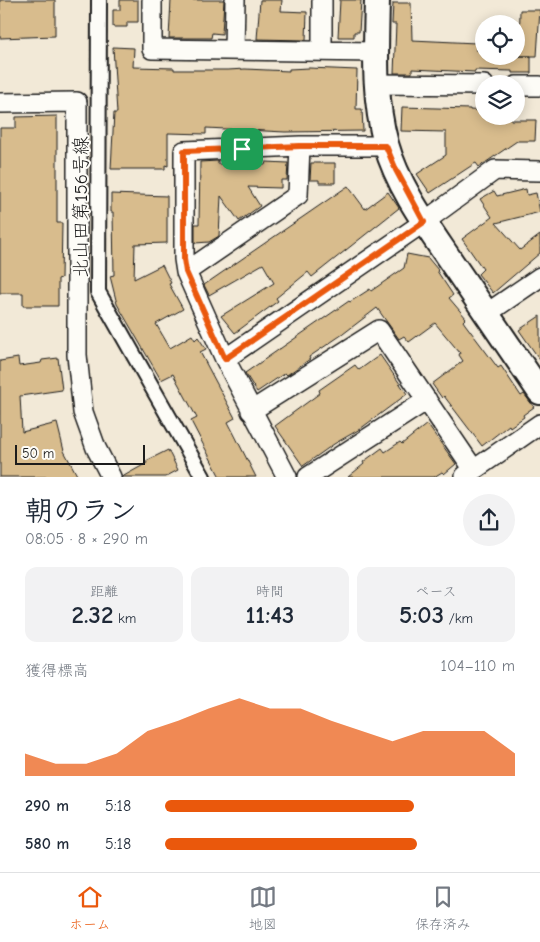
<!DOCTYPE html>
<html lang="ja">
<head>
<meta charset="utf-8">
<style>
	:root { --surface:#fff; --page:#f2f2f3; --text:#1f2937; --muted:#747a83; --line:#e0e1e3; --accent:#ea580c }
	body { margin:0; font-family:"Comic Neue","Klee One",sans-serif; background:var(--page); color:var(--text); height:100vh; display:flex; flex-direction:column; font-size:19px; white-space:nowrap }
	* { box-sizing:border-box; margin:0 }
	p { font-size:16px; color:var(--muted) }
	.icon { flex:none; width:28px; height:28px; fill:none; stroke:currentColor; stroke-width:2; stroke-linecap:round; stroke-linejoin:round }
	.map { position:relative; height:477px; overflow:hidden }
	.panel { display:flex; flex-direction:column; background:var(--surface); flex:1 }
	.panel>* { flex:none }
	.tools { position:absolute; left:475px; top:15px; display:grid; gap:10px }
	.tools a { display:grid; place-items:center; width:50px; height:50px; border-radius:50%; background:var(--surface); box-shadow:0 2px 12px #0003; font-size:25px }
	.scale { position:absolute; left:15px; bottom:12px; width:130px; box-sizing:border-box; padding-left:5px; border:2px solid #1c1c1c; border-top:0; font-size:14px; line-height:18px; white-space:nowrap; color:#1c1c1c; -webkit-text-stroke:4px #fdfcf7; paint-order:stroke }
	.pin { position:absolute; display:grid; place-items:center; width:42px; height:42px; color:#fff; margin:-21px; border-radius:10px; box-shadow:0 2px 8px #0006 }
	.round { display:grid; place-items:center; flex:none; width:52px; height:52px; border-radius:26px; background:var(--page) }
	.summary { display:flex; align-items:center; justify-content:space-between; height:85px; padding:0 25px }
	h1 { font-size:28px; font-weight:800; line-height:38px }
	.figures { display:grid; grid-template-columns:repeat(3,1fr); gap:8px; height:85px; padding:5px 25px }
	.figures div { display:grid; align-content:center; border-radius:12px; background:var(--page); text-align:center }
	.figures b { font-size:25px; font-weight:800 }
	.figures small { font-size:14px; font-weight:400 }
	.figures p { font-size:14px }
	.chart { height:140px; padding:10px 25px }
	.chart p { display:flex; justify-content:space-between }
	.chart svg { width:100%; height:90px; margin-top:5px; fill:var(--accent); opacity:.7 }
	ul { padding:0 25px; list-style:none; font-size:16px }
	li { display:grid; grid-template-columns:80px 60px 1fr; align-items:center; height:38px }
	li i { height:12px; border-radius:6px; background:var(--accent) }
	.tab-bar { display:flex; justify-content:space-around; align-items:center; height:70px; border-top:1px solid var(--line); background:var(--surface); font-size:14px; color:var(--muted) }
	.tab-bar a { display:grid; justify-items:center; gap:2px }
	.tab-bar .active { color:var(--accent) }
	.map>svg:first-child { display:block }
	.building { fill:#d8bc8d; stroke:#1c1c1c }
	.lines { fill:none; stroke-linecap:round; stroke-linejoin:round }
	.pedestrian-casing { stroke:#1c1c1c; stroke-width:18 }
	.minor-casing { stroke:#1c1c1c; stroke-width:22 }
	.tertiary-casing { stroke:#1c1c1c; stroke-width:28 }
	.pedestrian { stroke:#fdfcf7; stroke-width:14 }
	.minor { stroke:#fdfcf7; stroke-width:19 }
	.tertiary { stroke:#fdfcf7; stroke-width:24 }
	.route-casing { stroke:#fff; stroke-width:10 }
	.route { stroke:#ea580c; stroke-width:6 }
	.labels { text-anchor:middle; stroke-width:4; stroke-linejoin:round; paint-order:stroke }
	.street-label { font-size:19px; fill:#1c1c1c; stroke:#fdfcf7 }
</style>
</head>
<body>
<div class="map">
<svg width="540" height="477" viewBox="0 0 540 477">
	<rect width="100%" height="100%" fill="#f2e9d7"/>
	<filter id="ink" filterUnits="userSpaceOnUse"><feTurbulence type="fractalNoise" baseFrequency=".02" numOctaves="2"/><feDisplacementMap in="SourceGraphic" scale="10" xChannelSelector="R" yChannelSelector="G"/><feConvolveMatrix kernelMatrix="1 2 1 2 8 2 1 2 1" color-interpolation-filters="sRGB"/></filter>
	<g filter="url(#ink)">
		<!-- building -->
		<path class="building" d="M0,0H55V36L0,38Z
			M120,0H138V22H127V27H113V10H120Z
			M171,0H224L222,34L212,33L211,38H169Z
			M260,0H282L281,11L307,12L306,40L257,39Z
			M340,0H361L359,32H354V37H338Z
			M393,3H411L412,40L476,43V50H484V56H531V73H512V71L475,70V72L412,69V73H394L396,24H392Z
			M520,10H540L537,56H519Z
			M113,47L134,48L133,67L174,68V70H228L245,69L289,71V69L309,68L357,70L356,109H362L363,131L285,132L206,128V134L168,133V166L165,165V169H111L114,113H117Z
			M402,107L470,109V110L484,111V116H511V120H536L535,141H517L479,167L476,163L474,164L430,193L417,174L446,155V132L401,131Z
			M57,116V223H62L61,278L58,279V306H23V293H0V128H16V117Z
			M218,161V164L265,165L266,162L288,163L287,180H281V188L248,187L260,206L239,221L221,196L219,236L209,242L195,243V224H199L200,162Z
			M311,163H335V183H319V180H310Z
			M348,186L365,209L388,192L399,208L312,277L308,272L276,298L278,301L235,333L221,316L274,283L263,264L209,295L204,285Z
			M526,189L527,195L536,193L540,212L496,223L520,250L540,235V253L493,293L478,274L483,269L462,239L492,217L480,199L494,191L497,196Z
			M111,194L167,196V243L135,244L134,279L162,265L171,283L169,284L183,309L156,324L170,348L192,335L195,340L198,337L206,349L200,352L235,418L228,422L256,477H220L191,421L197,418L173,374L161,380L117,304L110,276L114,275L113,212H111Z
			M407,254L428,258L438,270L437,271L453,295L449,298L466,318L463,321L465,324L498,368L501,366L521,396L524,394L534,407L523,415L524,417L510,427L509,425L482,446L444,396L442,398L432,384L463,361L459,355L460,353L435,323L409,342L404,336L399,339L377,308L343,334L309,357L310,359L287,375L285,373L257,392L245,373L349,301L350,302L370,289L371,291L404,268Z
			M540,316V360L519,330Z
			M380,355L407,394L360,429L334,444L303,466L275,426L320,393L319,390L355,365L359,370Z
			M18,358L19,366L41,363L42,360L58,358L62,390L20,396L22,432L57,423L64,451L78,477H0V361Z
			M427,424L456,464L444,474L442,472L434,477H348L364,464L363,462L382,448L385,452L400,442L402,444Z
			M168,450L178,470L165,477H122L147,463L146,461Z"/>
		<g class="lines">
			<defs>
				<path id="pedestrian" d="M99,0L98,292L203,477"/>
				<path id="minor" d="M152,0V49L376,52
					M234,50L235,0
					M322,51V0
					M376,84L484,85
					M516,86H540
					M0,103L77,102V355L83,412L96,448L111,477
					M186,272L298,195L300,146
					M486,314L540,277
					M225,359L424,222L495,170L540,171
					M251,411L379,330L474,470
					M465,476L540,424
					M287,477L225,359L186,272L184,259V151L300,146H386
					M308,477L427,400"/>
				<path id="tertiary" d="M377,0C376,49 373,96 386,144C398,187 427,226 452,263C481,306 511,349 540,392"/>
			</defs>
			<!-- pedestrian casing -->
			<use href="#pedestrian" class="pedestrian-casing"/>
			<!-- minor casing -->
			<use href="#minor" class="minor-casing"/>
			<!-- tertiary casing -->
			<use href="#tertiary" class="tertiary-casing"/>
			<!-- pedestrian -->
			<use href="#pedestrian" class="pedestrian"/>
			<!-- minor -->
			<use href="#minor" class="minor"/>
			<!-- tertiary -->
			<use href="#tertiary" class="tertiary"/>
		</g>
	</g>
	<g class="lines" filter="url(#ink)">
		<defs>
			<path id="route" d="M300,146H386L396,170L424,222L225,359L186,272L184,259V151Z"/>
		</defs>
		<!-- route casing -->
		<use href="#route" class="route-casing"/>
		<!-- route -->
		<use href="#route" class="route"/>
	</g>
	<g class="labels">
		<!-- street labels -->
		<g class="street-label">
			<text transform="translate(80 207) rotate(-90)" y="7">北山田第156号線</text>
		</g>
	</g>
</svg>
<div class="tools">
<a><svg class="icon" aria-label="locate" viewBox="0 0 24 24"><circle cx="12" cy="12" r="6"/><path d="M12 2v4M12 18v4M2 12h4M18 12h4"/></svg></a>
<a><svg class="icon" aria-label="layers" viewBox="0 0 24 24"><path d="M12 4l9 5-9 5-9-5zM3 14l9 5 9-5"/></svg></a>
</div>
<div class="scale">50 m</div>
<div class="pin" style="left:242px;top:149px;background:#1e9e55"><svg class="icon" aria-label="arrive" viewBox="0 0 24 24"><path d="M6 21V4h12l-3 4 3 4H6"/></svg></div>
</div>
<section class="panel">
<div class="summary"><div><h1>朝のラン</h1><p>08:05 · 8 × 290 m</p></div><a class="round"><svg class="icon" aria-label="share" viewBox="0 0 24 24"><path d="M12 15V3M7 8l5-5 5 5M5 13v7h14v-7"/></svg></a></div>
<div class="figures">
<div><p>距離</p><b>2.32<small> km</small></b></div>
<div><p>時間</p><b>11:43</b></div>
<div><p>ペース</p><b>5:03<small> /km</small></b></div>
</div>
<div class="chart"><p><span>獲得標高</span>104–110 m</p>
<svg viewBox="0 0 160 44" preserveAspectRatio="none"><path d="M0 44V33L10 38L20 38L30 33L40 22L50 17L60 11L70 6L80 11L90 11L100 17L110 22L120 27L130 22L140 22L150 22L160 33V44z"/></svg>
</div>
<ul>
<li><b>290 m</b>5:18<i style="width:71%"></i></li>
<li><b>580 m</b>5:18<i style="width:72%"></i></li>
</ul>
</section>
<nav class="tab-bar">
<a class="active"><svg class="icon" aria-label="home" viewBox="0 0 24 24"><path d="M3 11l9-7 9 7M6 9v11h12V9"/></svg>ホーム</a>
<a><svg class="icon" aria-label="map" viewBox="0 0 24 24"><path d="M3 6l6-2 6 2 6-2v14l-6 2-6-2-6 2zM9 4v14M15 6v14"/></svg>地図</a>
<a><svg class="icon" aria-label="saved" viewBox="0 0 24 24"><path d="M7 4h10v16l-5-4-5 4z"/></svg>保存済み</a>
</nav>
</body>
</html>
